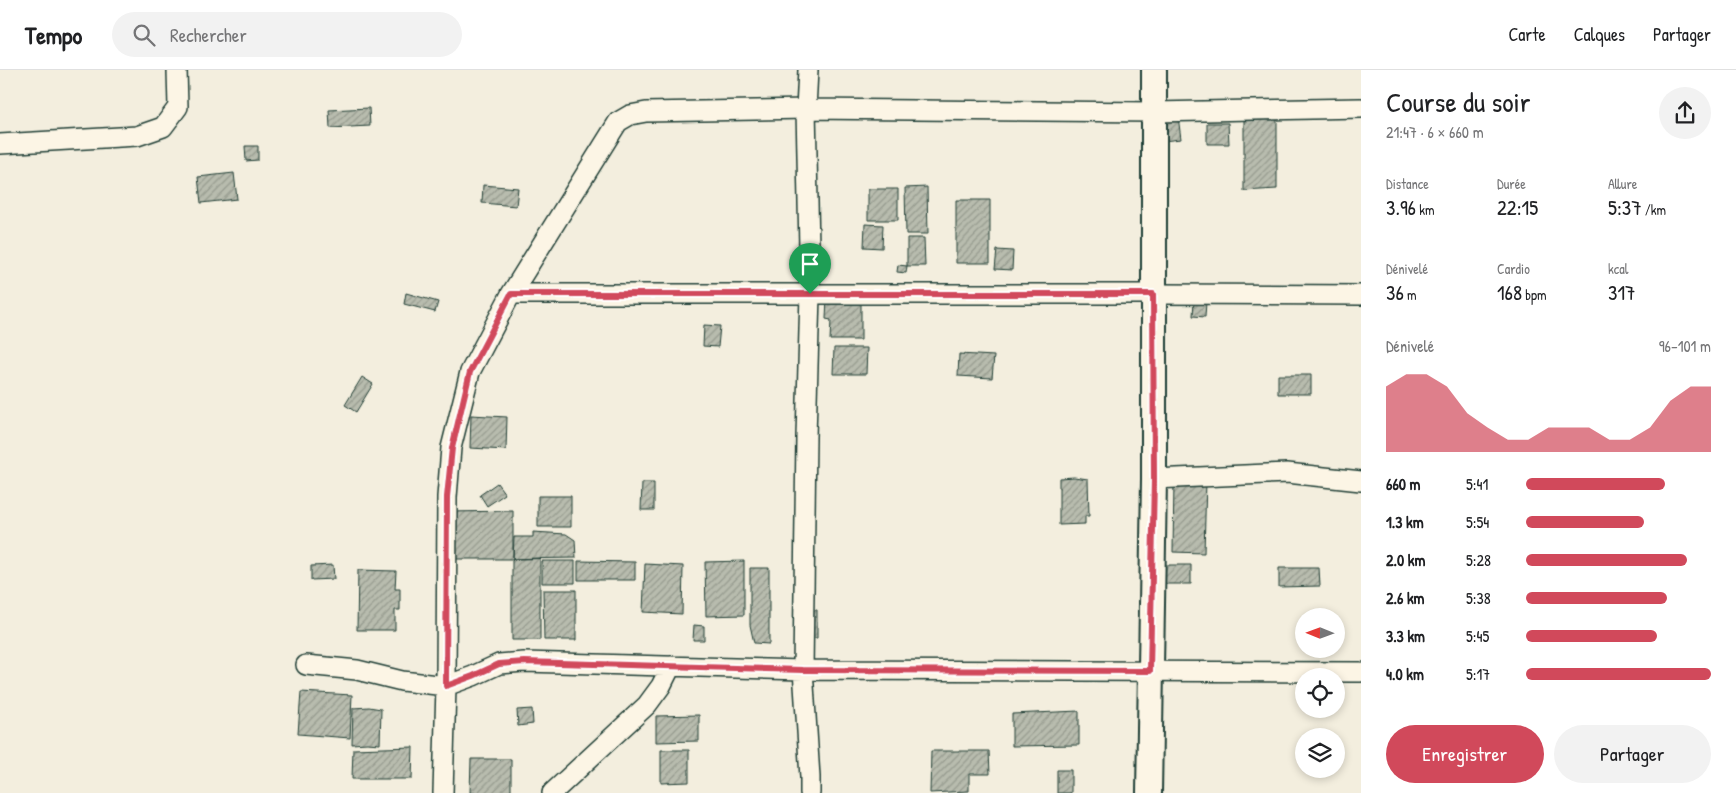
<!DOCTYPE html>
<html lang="fr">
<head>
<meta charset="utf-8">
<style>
	:root { --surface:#fff; --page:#f2f2f2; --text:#202124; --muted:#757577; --line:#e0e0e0; --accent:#d1495b }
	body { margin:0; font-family:"Patrick Hand",sans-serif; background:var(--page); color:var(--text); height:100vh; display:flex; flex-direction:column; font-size:19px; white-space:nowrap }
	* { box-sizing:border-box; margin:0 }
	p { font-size:16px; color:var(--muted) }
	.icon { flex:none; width:28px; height:28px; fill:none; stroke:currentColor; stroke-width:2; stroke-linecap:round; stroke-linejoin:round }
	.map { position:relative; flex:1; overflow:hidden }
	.sheet { display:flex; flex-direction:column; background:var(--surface); width:375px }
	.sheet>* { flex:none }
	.needle { width:32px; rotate:271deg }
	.buttons { position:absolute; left:1295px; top:538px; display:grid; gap:10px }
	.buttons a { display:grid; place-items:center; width:50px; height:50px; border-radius:50%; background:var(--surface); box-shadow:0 2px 8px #0003; font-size:25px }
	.pin { position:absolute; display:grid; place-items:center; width:42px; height:42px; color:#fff; margin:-51px -21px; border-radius:50% 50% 50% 0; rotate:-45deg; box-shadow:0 0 5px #0007 }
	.pin .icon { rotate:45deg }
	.round { display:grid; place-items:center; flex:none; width:52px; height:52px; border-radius:26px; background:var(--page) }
	.overview { display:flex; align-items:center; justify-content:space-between; height:85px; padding:0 25px }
	h1 { font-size:28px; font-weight:600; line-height:38px }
	.stats { display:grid; grid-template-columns:repeat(3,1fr); gap:8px; height:85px; padding:5px 25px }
	.stats div { display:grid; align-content:center }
	.stats b { font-size:21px; font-weight:600 }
	.stats small { font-size:14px; font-weight:400 }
	.stats p { font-size:14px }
	.chart { height:140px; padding:10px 25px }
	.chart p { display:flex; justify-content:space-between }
	.chart svg { width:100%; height:90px; margin-top:5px; fill:var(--accent); opacity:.7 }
	.cta { display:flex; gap:10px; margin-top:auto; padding:10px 25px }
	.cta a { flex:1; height:58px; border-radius:30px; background:var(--accent); color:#fff; font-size:20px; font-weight:600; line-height:58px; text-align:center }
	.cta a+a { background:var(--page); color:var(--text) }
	ul { padding:0 25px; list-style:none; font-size:16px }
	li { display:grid; grid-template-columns:80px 60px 1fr; align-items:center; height:38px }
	li i { height:12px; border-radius:6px; background:var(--accent) }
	header { display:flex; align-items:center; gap:30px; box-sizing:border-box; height:70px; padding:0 25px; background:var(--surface); border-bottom:1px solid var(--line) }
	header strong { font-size:24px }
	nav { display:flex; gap:28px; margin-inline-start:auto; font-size:18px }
	.search { width:350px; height:45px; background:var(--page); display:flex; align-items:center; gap:12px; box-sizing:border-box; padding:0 18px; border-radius:28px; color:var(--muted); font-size:19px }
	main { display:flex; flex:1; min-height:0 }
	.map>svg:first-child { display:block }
	.building { fill:url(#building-hatch); stroke:#1f3d34 }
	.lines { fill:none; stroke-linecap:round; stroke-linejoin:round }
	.minor-casing { stroke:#1f3d34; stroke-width:22 }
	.tertiary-casing { stroke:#1f3d34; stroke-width:28 }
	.minor { stroke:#fcf5e5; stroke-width:19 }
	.tertiary { stroke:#fcf5e5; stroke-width:24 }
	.route-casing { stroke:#fff; stroke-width:10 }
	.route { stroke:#d1495b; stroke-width:6 }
</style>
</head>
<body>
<header>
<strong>Tempo</strong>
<div class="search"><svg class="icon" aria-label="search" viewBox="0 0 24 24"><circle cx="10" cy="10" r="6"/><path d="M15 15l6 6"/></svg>Rechercher</div>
<nav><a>Carte</a><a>Calques</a><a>Partager</a></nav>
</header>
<main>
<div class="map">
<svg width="1361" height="723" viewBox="0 0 1361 723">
	<defs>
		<pattern id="building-hatch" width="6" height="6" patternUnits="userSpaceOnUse" patternTransform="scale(1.25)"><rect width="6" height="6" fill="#b8bcae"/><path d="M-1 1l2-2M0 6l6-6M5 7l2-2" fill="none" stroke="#959a8e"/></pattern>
	</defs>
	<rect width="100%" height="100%" fill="#f3eede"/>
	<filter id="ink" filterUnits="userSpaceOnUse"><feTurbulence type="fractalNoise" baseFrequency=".02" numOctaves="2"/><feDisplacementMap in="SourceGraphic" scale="10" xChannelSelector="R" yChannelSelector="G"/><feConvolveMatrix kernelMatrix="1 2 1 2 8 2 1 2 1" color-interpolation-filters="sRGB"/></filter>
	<g filter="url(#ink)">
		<!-- building -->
		<path class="building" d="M369,38L370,56L330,58L329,40Z
			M1177,39L1181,69L1163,71L1160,41Z
			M1277,43V119L1244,121V45Z
			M1207,53H1228L1229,74H1207Z
			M245,76H258V90L246,91Z
			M234,103L237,129L201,133L198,107Z
			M483,115L518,118L516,136L482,133Z
			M927,117L928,164H906L905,118Z
			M868,119H898V150H868Z
			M956,130H990V193H956Z
			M865,154L883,155L882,178L864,177Z
			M907,168H924L925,196H907Z
			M997,180L1013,181L1012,200L995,199Z
			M898,195L907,196L906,203L897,202Z
			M406,223L438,232L435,242L404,234Z
			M827,227H861V270H830L831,250L826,249Z
			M1194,231L1206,232L1205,247L1193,246Z
			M704,255L720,256L718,277L703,276Z
			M834,278H867L866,304H833Z
			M959,284L994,286L992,308L958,306Z
			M1278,305H1311V324H1278Z
			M362,307L373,314L356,342L345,335Z
			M471,345L507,347L506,380L470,378Z
			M1074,407L1088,409L1089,446H1085V454L1059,455V408Z
			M1174,411H1206L1204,483L1173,482Z
			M497,413L505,424L487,436L480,425Z
			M642,413H654V440H641Z
			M538,426H571V457H538Z
			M513,441V489H447L448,442Z
			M533,462L566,464L575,470L576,488L513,489L514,467H533Z
			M540,488V570H512V489Z
			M542,491H575V513H542Z
			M578,491L635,492V510H578Z
			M744,491V545L706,546L705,492Z
			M645,494L683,496L682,544L643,542Z
			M333,495L334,509L311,510V496Z
			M1158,495H1191V514H1158Z
			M750,498H769V574L754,573L750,555Z
			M1279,498H1319L1320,516L1279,517Z
			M358,500L396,501L395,519H400V540H395V560H357Z
			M543,520H576V570H544Z
			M804,540H817V568H803Z
			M694,555L704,556V570H693Z
			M301,622L352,625L350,668L298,664Z
			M369,637L381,639L380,674L367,673L352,674L353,638Z
			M532,639L533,654L518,656L517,640Z
			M1079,641V675L1012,676V644Z
			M699,645V671L656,672V646Z
			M413,677L412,709H352L353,679Z
			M661,680H689V712L661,713Z
			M931,681H989L990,704H969V721L930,723Z
			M471,689H511V723H470Z
			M1057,700H1071V723H1057Z"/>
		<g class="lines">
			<defs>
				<path id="minor" d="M808,0L806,39L810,224L806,367L803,600L810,707V723
					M0,74L137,66L163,57L178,37L177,0
					M511,224H1153L1361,225
					M1154,409L1287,403L1361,411
					M306,595L357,600L402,611L446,616L473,606L499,594L524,592L803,600L1361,602
					M443,723L446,616L447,427L451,378L470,302L511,224L618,52L630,45L646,42L806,39L1154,42L1361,38
					M552,723L647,635L661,616L671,596"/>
				<path id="tertiary" d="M1149,723L1154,409V0"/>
			</defs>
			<!-- minor casing -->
			<use href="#minor" class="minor-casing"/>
			<!-- tertiary casing -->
			<use href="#tertiary" class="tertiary-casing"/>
			<!-- minor -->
			<use href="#minor" class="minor"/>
			<!-- tertiary -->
			<use href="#tertiary" class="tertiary"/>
		</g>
	</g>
	<g class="lines" filter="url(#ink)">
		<defs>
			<path id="route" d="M511,224H1153L1154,409L1150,601L803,600L524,592L499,594L473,606L446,616L447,427L452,378L470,302Z"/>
		</defs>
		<!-- route casing -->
		<use href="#route" class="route-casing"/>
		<!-- route -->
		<use href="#route" class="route"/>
	</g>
</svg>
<div class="buttons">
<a><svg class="needle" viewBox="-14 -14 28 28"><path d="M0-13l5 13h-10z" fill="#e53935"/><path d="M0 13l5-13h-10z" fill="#757577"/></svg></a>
<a><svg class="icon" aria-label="locate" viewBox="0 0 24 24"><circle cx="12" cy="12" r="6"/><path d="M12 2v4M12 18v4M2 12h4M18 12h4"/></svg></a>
<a><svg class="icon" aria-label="layers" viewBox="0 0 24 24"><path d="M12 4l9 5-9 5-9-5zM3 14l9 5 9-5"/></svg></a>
</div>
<div class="pin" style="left:810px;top:224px;background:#1e9e55"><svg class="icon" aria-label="arrive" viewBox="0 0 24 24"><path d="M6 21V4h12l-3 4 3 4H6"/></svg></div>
</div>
<section class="sheet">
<div class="overview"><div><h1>Course du soir</h1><p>21:47 · 6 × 660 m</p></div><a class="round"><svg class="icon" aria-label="share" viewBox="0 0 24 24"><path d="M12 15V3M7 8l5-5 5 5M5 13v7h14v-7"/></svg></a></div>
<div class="stats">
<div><p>Distance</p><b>3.96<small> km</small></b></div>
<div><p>Durée</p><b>22:15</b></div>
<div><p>Allure</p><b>5:37<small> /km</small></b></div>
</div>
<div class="stats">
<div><p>Dénivelé</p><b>36<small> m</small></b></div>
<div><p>Cardio</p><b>168<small> bpm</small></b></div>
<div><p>kcal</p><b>317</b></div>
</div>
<div class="chart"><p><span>Dénivelé</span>96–101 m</p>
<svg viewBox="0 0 160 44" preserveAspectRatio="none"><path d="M0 44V12L10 6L20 6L30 12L40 25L50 32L60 38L70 38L80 32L90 32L100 32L110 38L120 38L130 32L140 19L150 12L160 12V44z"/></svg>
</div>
<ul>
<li><b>660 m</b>5:41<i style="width:75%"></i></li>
<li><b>1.3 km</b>5:54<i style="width:64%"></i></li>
<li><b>2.0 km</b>5:28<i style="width:87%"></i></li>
<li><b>2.6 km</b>5:38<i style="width:76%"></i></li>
<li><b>3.3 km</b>5:45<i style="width:71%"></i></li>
<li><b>4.0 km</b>5:17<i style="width:100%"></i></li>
</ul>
<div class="cta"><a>Enregistrer</a><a>Partager</a></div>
</section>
</main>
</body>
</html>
